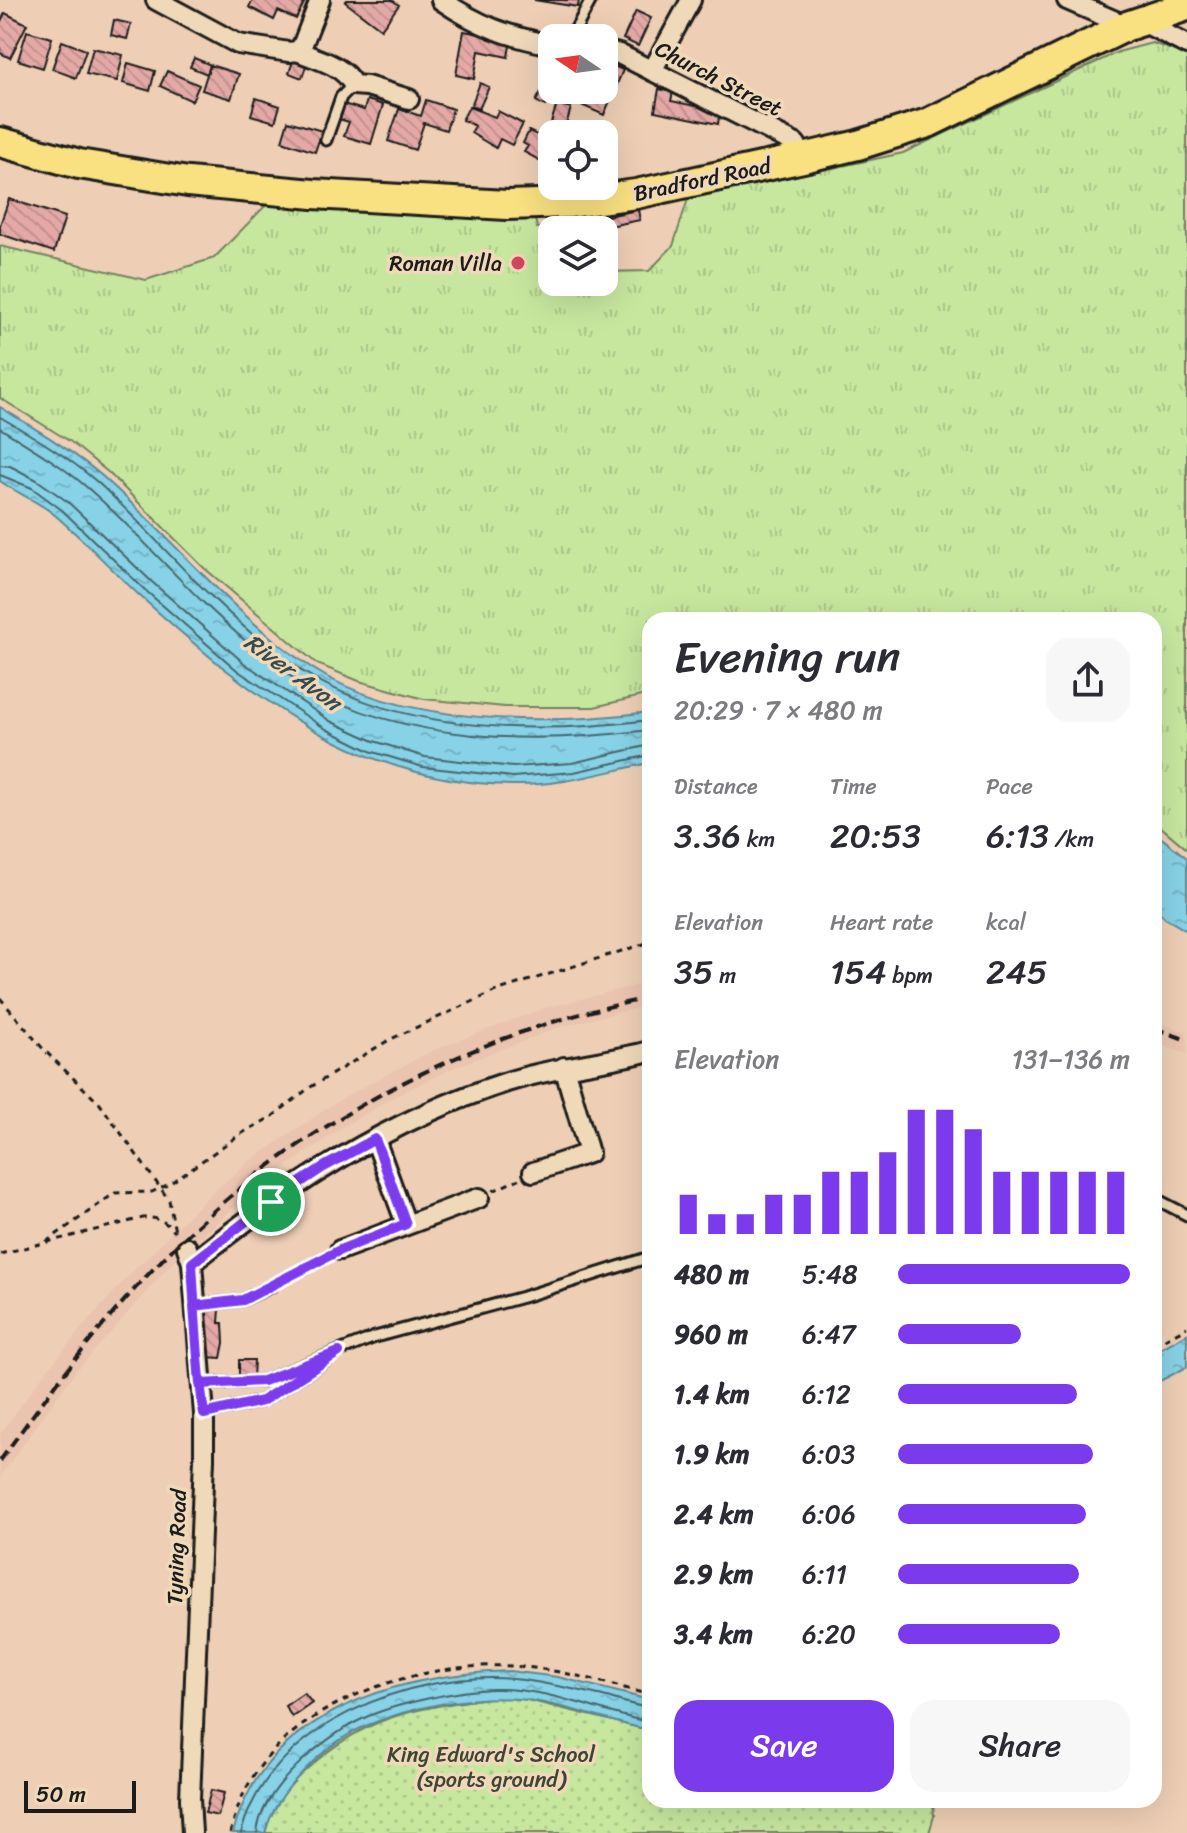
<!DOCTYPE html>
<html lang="en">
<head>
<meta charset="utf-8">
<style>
	:root { --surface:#fff; --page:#f7f7f7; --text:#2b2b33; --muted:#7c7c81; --accent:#7c3aed }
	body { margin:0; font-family:Sriracha,sans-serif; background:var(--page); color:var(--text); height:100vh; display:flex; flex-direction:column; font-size:30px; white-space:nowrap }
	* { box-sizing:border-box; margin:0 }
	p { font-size:26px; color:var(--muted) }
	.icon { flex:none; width:44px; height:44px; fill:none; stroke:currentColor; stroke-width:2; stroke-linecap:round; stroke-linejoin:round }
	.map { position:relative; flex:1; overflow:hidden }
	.panel { position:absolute; left:642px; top:612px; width:520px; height:1196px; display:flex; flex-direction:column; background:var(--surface); border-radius:24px; box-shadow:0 8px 32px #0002 }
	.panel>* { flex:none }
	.needle { width:52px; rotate:283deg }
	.tools { position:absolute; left:538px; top:24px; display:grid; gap:16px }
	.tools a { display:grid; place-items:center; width:80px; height:80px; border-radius:16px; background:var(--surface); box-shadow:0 8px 32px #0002; font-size:40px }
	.scale { position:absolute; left:24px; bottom:20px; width:112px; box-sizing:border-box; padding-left:8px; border:4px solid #1c1c1c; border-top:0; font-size:22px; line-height:28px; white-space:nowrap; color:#1c1c1c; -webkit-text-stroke:6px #f0d9b9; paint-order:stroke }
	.pin { position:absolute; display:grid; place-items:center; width:68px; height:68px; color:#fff; margin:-34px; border:4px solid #fff; border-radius:50%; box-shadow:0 2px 8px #0007 }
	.round { display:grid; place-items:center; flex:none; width:84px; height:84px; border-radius:24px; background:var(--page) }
	.summary { display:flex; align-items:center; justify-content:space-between; height:136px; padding:0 32px }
	h1 { font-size:44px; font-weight:600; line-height:60px }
	.stats { display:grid; grid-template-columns:repeat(3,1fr); gap:12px; height:136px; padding:8px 32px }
	.stats div { display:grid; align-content:center }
	.stats b { font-size:34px; font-weight:600 }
	.stats small { font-size:22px; font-weight:400 }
	.stats p { font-size:22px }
	.chart { height:224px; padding:16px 32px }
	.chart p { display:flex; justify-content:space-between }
	.chart svg { width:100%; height:144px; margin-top:8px; stroke:var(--accent); stroke-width:6 }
	.action { display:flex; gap:16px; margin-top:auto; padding:16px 32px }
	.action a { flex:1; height:92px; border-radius:24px; background:var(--accent); color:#fff; font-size:32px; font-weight:600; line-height:92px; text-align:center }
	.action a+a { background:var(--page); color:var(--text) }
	ul { padding:0 32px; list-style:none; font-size:26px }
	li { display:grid; grid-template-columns:128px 96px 1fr; align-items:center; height:60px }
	li i { height:20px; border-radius:10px; background:var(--accent) }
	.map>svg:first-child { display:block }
	.built { fill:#ebc4b0 }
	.grass { fill:url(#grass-tufts); stroke:#72825e; stroke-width:2 }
	.park { fill:url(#park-dots); stroke:#72825e; stroke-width:2 }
	.water { fill:url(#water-ripples); stroke:#5c8996; stroke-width:2 }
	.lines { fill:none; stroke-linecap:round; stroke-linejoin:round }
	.shore { stroke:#47656d; stroke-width:2 }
	.building { fill:url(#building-back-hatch); stroke:#1c1c1c; stroke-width:2 }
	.service-casing { stroke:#1c1c1c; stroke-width:15 }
	.minor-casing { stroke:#1c1c1c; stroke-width:24 }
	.primary-casing { stroke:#1c1c1c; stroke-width:34 }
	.path { stroke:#1c1c1c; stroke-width:3; stroke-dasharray:6 6; stroke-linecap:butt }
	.service { stroke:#f0d9b9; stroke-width:9 }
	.minor { stroke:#f0d9b9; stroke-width:18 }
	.primary { stroke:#f9e181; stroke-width:28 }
	.rail { stroke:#1c1c1c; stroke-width:4; stroke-dasharray:12 6; stroke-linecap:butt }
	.route-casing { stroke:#fff; stroke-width:16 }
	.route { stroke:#7c3aed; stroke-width:10 }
	.poi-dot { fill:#d1495b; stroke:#f0d9b9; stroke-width:3 }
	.labels { text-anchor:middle; stroke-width:7; stroke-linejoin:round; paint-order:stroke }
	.street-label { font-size:22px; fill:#1c1c1c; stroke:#f0d9b9 }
	.poi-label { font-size:22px; fill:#1c1c1c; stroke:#f0d9b9; text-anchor:end }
	.park-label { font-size:22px; fill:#3e4536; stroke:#f0d9b9 }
	.water-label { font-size:24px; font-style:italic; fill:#374a4f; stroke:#f0d9b9 }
</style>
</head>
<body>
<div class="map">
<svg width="1187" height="1833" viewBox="0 0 1187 1833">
	<defs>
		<pattern id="grass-tufts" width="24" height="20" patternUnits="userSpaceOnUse" patternTransform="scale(2)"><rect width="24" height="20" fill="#c7e79f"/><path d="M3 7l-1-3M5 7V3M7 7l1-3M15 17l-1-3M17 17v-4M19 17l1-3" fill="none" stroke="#aac688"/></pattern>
		<pattern id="park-dots" width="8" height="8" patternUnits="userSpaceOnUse" patternTransform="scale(2)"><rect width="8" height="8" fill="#c7e79f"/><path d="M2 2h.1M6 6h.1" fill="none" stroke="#aac688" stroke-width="1.8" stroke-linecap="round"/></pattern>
		<pattern id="water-ripples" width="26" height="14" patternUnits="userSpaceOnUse" patternTransform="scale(2)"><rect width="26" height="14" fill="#87d2e7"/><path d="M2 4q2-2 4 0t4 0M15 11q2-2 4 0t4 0" fill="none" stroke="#74b4c6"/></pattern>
		<pattern id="building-back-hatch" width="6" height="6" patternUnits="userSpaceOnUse" patternTransform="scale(2)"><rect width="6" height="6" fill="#e4a9a6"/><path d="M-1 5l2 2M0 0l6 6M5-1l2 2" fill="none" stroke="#c3918e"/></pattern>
	</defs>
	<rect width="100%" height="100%" fill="#eecfb5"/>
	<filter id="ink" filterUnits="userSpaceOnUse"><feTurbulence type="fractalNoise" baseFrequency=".0125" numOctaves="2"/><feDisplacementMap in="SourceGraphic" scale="16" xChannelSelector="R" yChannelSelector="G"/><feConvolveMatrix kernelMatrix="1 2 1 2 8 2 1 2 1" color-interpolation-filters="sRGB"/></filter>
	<g filter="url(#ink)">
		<!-- built -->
		<path class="built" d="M650,982V1005L563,1026L453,1068L396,1096L343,1127L256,1188L170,1265L120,1322L73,1375L0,1477V1434L37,1383L84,1325L129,1275L210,1194L247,1163L339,1100L431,1051L544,1008Z
			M1154,1020L1187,1032V1054L1154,1043Z"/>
		<!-- grass -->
		<path class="grass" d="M1152,43L1187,55V849L1154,821V620H650V694L594,707H505L424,699L359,681L317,664L203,567L109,473L71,442L0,398V246L146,280L214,258L268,203L535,219L537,228L565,225V230H552V282H604V272L649,271L673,246L688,199L903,153L1118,52Z"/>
		<!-- park -->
		<path class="park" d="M494,1697L523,1699L650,1730V1800H933L934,1816L929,1833H265C272,1806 287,1786 308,1768C369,1713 416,1709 494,1697Z"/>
		<!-- water -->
		<path class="water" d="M0,407C34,428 70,449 101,475C173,538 231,614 312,668C400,726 548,725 650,712V763C604,772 560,786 513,785C355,783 251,696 139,595C111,569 85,541 56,516C39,501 18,494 0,481Z
			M1154,832L1187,858V931L1165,918L1154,906Z
			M1187,1334V1367L1154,1384V1352Z
			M509,1671L558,1677L650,1700V1730C607,1722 562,1703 518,1699C472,1695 411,1707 368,1725C327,1742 276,1790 265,1833H233C264,1712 398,1674 509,1671Z"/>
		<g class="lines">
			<!-- shore -->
			<path class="shore" d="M0,417C33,436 67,456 96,481C137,517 172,560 212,597C242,626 276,657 312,677C411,734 539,734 650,720
				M0,428C31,447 63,466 90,490C131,526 167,568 207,606C237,634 270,665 306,686C407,744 537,744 650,730
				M0,465L10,466L37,480L68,502L152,582L244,663L330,721L374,741L425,757L513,767L572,763L650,745
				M0,475L32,488L62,510L145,590L238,671L326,729L370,751L423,767L513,777L574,772L650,755
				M241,1833C269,1725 411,1670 513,1679C544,1682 573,1689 603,1696C618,1700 634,1706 650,1708
				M257,1833C261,1788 324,1737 362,1719C393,1704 459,1690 494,1689C545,1687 600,1713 650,1722"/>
		</g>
		<!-- building -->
		<path class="building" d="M253,0H303L305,1L296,19L278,11L274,20L249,7Z
			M347,0H392L399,5L381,29L345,2Z
			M534,0H579L578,7Z
			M636,11L651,18L638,46L623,39Z
			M5,13L27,24L10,58L0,53V23Z
			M114,20L131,24L127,39L111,35Z
			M27,31L52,38L43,68L18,60Z
			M464,31L511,40L508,57L479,51L474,79L456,75Z
			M62,41L86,50L76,78L52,69Z
			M93,48L123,55L117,81L86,74Z
			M194,58L211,65L207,74L190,67Z
			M293,61L306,66L302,78L289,73Z
			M604,62L623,70L604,115L572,101L577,90H604Z
			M128,63L155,71L150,91L123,83Z
			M210,65L239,74L231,99L202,90Z
			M167,71L199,85L192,101L160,86Z
			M550,82L552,90H559L553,100L543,93Z
			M480,83L489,87L479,109L471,106Z
			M659,89L673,92L671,101L720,111L718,124L655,111Z
			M541,92L550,98L545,106L536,101Z
			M256,98L280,106L275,122L251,115Z
			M367,100L383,105L371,144L344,136L349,122L339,119L343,104L364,110Z
			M426,100L453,109L446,130L424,123L415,150L388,141L399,109L421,116Z
			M557,104L571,108L567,122L572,125L569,134H552V167L524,152L528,146L523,143L529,131L541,137L544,131L548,132Z
			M469,107L495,117L498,111L523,124L512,145L500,139L496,148L471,133L475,126L462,120Z
			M288,121L322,131L315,152L282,141Z
			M9,199L65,217L54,252L0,234V225Z
			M638,210L640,220L594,229L592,219Z
			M206,1309H220L219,1323H223L224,1343L221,1358L205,1357Z
			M239,1360H254L253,1378L239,1377Z
			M304,1693L312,1703L292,1717L285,1706Z
			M211,1790L224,1793L218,1816L205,1813Z"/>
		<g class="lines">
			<defs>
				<path id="service" d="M571,38L591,0
					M326,140L341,97L353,85
					M1154,1198L1187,1215
					M194,1306L243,1300L272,1286
					M200,1384L263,1381L375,1337L523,1297L650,1257
					M204,1414L262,1401L327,1360"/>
				<path id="minor" d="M156,0L238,44L289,52L297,51L302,46L320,0
					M441,0C479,26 507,36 552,45
					M1067,0L1127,26
					M1141,21L1187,45
					M604,50L619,54L796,144L803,158
					M297,51C316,59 344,65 353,85L367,86L409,99
					M652,71L691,0
					M375,1139L406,1224
					M533,1172L589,1153L564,1067
					M187,1248L192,1263L204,1414V1459L190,1799L192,1833
					M340,1250L479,1198
					M192,1263C287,1186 389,1120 507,1082C554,1067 603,1063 650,1051"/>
				<path id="primary" d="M0,142L79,164L188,182L313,194L507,205L569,203L636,194L803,158L858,145L928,123L1127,26L1187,6"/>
			</defs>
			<!-- service casing -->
			<use href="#service" class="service-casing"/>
			<!-- minor casing -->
			<use href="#minor" class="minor-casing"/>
			<!-- primary casing -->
			<use href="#primary" class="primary-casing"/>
			<!-- path -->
			<path class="path" d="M0,998L44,1050L100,1104L169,1200L175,1232
				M493,1191L519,1179
				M46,1242L115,1193L152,1192L169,1184L239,1135L273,1116L309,1088L389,1040L496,991L650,942
				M0,1254L143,1218C158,1217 165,1221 175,1232
				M282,1281L325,1258
				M1154,1345L1187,1327
				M230,1833C235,1816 240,1798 250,1782C299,1696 432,1658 525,1667C567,1671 609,1684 650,1695"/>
			<!-- service -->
			<use href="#service" class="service"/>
			<!-- minor -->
			<use href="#minor" class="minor"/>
			<!-- primary -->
			<use href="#primary" class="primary"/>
			<!-- rail -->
			<path class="rail" d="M1154,1028L1187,1040
				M0,1461C55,1383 113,1307 181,1241C309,1117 475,1031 650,998"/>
		</g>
	</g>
	<g class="lines" filter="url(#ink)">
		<defs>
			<path id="route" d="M271,1202L192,1263C195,1313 197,1364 204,1414L262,1401L339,1352L263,1381L200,1384L194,1306L243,1300L340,1250L406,1224L375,1139L322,1168L271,1202"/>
		</defs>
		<!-- route casing -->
		<use href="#route" class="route-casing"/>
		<!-- route -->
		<use href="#route" class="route"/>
	</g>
	<!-- markers -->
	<circle class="poi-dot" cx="518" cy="263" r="8"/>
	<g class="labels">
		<!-- street labels -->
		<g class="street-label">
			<text transform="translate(719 78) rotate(27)" y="8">Church Street</text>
			<text transform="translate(702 179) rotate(-12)" y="8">Bradford Road</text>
			<text transform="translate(176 1547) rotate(-88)" y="8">Tyning Road</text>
		</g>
		<!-- poi labels -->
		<g class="poi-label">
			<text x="502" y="271">Roman Villa</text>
		</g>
		<!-- park labels -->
		<g class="park-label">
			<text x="491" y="1762">King Edward's School<tspan x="491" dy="25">(sports ground)</tspan></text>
		</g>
		<!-- water labels -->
		<g class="water-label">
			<text transform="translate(293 672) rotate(36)" y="8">River Avon</text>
		</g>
	</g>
</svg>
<div class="tools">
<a><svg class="needle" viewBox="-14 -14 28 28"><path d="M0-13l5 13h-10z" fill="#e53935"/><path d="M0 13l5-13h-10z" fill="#7c7c81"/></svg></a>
<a><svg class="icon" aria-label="locate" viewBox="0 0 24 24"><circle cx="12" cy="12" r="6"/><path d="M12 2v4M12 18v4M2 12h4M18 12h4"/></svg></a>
<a><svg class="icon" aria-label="layers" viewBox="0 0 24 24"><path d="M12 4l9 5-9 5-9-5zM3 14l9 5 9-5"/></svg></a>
</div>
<div class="scale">50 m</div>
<div class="pin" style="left:271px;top:1202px;background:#1e9e55"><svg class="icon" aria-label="arrive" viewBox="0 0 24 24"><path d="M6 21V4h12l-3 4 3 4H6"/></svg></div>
<section class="panel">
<div class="summary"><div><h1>Evening run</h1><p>20:29 · 7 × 480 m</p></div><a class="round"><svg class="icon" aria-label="share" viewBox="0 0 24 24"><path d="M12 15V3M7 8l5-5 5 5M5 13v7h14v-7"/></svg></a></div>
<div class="stats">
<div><p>Distance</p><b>3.36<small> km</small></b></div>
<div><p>Time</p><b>20:53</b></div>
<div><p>Pace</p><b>6:13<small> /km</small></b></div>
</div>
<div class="stats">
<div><p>Elevation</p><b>35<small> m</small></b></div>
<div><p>Heart rate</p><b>154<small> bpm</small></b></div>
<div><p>kcal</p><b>245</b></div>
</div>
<div class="chart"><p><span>Elevation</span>131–136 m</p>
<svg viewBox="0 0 160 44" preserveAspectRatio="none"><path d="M5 44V32M15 44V38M25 44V38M35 44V32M45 44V32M55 44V25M65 44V25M75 44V19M85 44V6M95 44V6M105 44V12M115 44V25M125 44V25M135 44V25M145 44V25M155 44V25"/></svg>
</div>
<ul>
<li><b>480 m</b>5:48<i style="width:100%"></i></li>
<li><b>960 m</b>6:47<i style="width:53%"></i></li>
<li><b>1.4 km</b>6:12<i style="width:77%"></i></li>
<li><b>1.9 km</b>6:03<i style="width:84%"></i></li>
<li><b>2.4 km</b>6:06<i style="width:81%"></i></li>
<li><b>2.9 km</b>6:11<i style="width:78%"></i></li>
<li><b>3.4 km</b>6:20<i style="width:70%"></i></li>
</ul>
<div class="action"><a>Save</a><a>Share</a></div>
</section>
</div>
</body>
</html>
